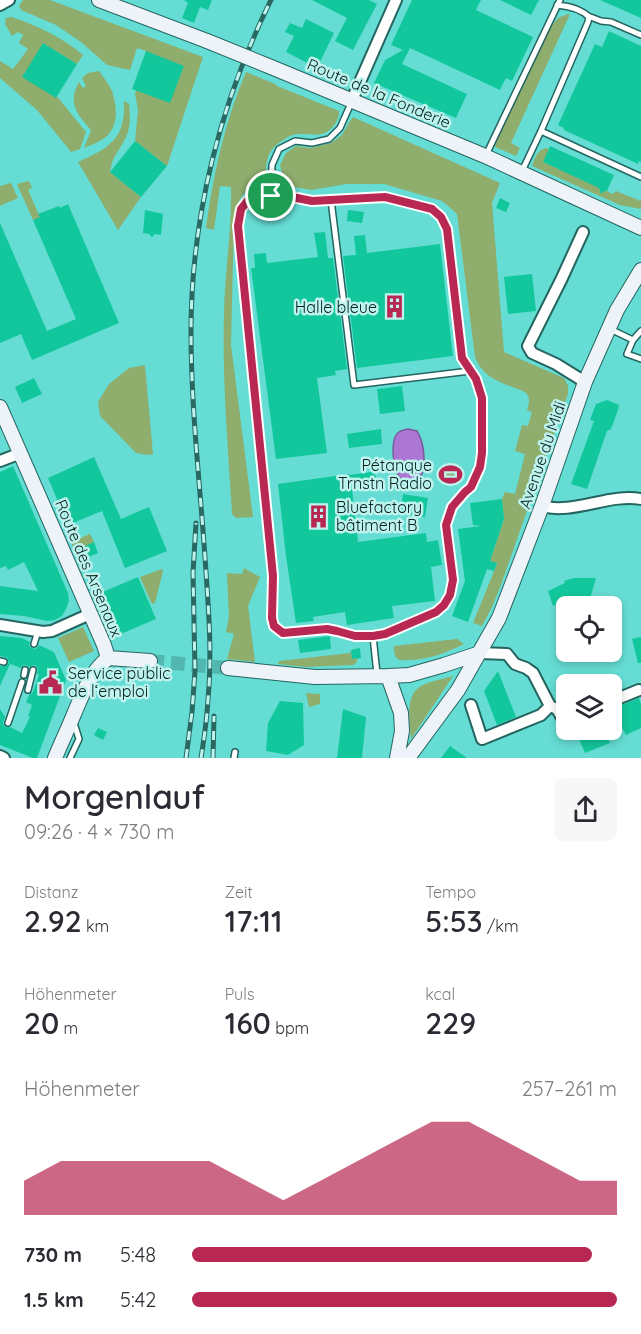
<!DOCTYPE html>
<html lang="de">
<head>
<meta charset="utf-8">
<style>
	:root { --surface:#fff; --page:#f7f7f7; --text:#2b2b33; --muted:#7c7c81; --accent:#b82853 }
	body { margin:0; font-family:Quicksand,sans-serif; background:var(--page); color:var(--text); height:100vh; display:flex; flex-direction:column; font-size:22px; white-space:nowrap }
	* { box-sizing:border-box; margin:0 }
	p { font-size:20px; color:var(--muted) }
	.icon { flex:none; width:33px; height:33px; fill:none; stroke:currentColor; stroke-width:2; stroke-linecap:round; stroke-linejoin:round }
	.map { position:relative; height:758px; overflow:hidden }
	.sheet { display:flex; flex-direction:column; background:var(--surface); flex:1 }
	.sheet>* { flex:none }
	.tools { position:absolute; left:556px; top:596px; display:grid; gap:12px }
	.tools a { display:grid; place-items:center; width:66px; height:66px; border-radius:9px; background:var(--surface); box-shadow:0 3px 9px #0003; font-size:30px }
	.pin { position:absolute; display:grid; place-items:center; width:51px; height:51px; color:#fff; margin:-26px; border:3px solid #fff; border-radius:50%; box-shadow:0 2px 6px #0007 }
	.round { display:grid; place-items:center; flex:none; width:63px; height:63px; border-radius:9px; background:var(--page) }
	.overview { display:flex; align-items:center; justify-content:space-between; height:102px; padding:0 24px }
	h1 { font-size:33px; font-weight:600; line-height:45px }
	.metrics { display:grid; grid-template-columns:repeat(3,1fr); gap:9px; height:102px; padding:6px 24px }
	.metrics div { display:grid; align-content:center }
	.metrics b { font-size:30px; font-weight:600 }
	.metrics small { font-size:16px; font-weight:400 }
	.metrics p { font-size:16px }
	.chart { height:168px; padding:12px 24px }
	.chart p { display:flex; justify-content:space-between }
	.chart svg { width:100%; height:108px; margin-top:6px; fill:var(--accent); opacity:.7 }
	ul { padding:0 24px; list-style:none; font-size:20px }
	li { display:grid; grid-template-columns:96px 72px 1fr; align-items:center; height:45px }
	li i { height:15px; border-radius:8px; background:var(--accent) }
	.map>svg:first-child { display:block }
	.green { fill:#8fad6d }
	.water { fill:#ac76d4; stroke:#7a5c9d; stroke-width:1.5 }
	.building { fill:#12c79b }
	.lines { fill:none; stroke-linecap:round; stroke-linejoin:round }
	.secondary-tunnel { stroke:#52b7b0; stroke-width:14; stroke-dasharray:14 7; stroke-linecap:butt }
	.lane-casing { stroke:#246560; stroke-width:8 }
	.street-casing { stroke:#246560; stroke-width:14 }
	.secondary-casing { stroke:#246560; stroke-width:16 }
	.lane { stroke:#fff; stroke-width:5 }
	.street { stroke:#fff; stroke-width:10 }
	.secondary { stroke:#edf3f9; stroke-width:14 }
	.rail-casing { stroke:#2a6864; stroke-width:5 }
	.rail { stroke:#bef3ee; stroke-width:3; stroke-dasharray:9; stroke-linecap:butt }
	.secondary-bridge-casing { stroke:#246560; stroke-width:16; stroke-linecap:butt }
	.secondary-bridge { stroke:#edf3f9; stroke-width:14 }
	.route-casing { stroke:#fff; stroke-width:12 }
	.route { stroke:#b82853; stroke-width:8 }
	.labels { text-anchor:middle; stroke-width:5; stroke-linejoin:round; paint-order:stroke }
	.street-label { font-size:16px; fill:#05201e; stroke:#bef3ee }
	.poi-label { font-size:16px; fill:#05201e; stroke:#bef3ee; text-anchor:end }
</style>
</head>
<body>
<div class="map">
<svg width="641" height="758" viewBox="0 0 641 758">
	<rect width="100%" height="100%" fill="#65ddd4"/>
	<!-- green -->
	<path class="green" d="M23,0H50L203,57L167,166L135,141L138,110L135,94L146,51L137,48L130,70L107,65L81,42L56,25L21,10L19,6Z
		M568,14H570L511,143L520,148L516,156L495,147L496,142L550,28L558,18Z
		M12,17C38,26 62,37 83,55L77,64L44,44L55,94L86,132L80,149L71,152L37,110L0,78V61L13,69L28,49L19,43L23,35L18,32L12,36L5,24L6,18Z
		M99,71C103,77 109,84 112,91C117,106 119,126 106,137C99,142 91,145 84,148L91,130C77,114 67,103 79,82L83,88L86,86L82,78L88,73Z
		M246,72L275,84L277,86L339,111C339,116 338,119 335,124C321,144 304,128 288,137C274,145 269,150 266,166C266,170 265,175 263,179C259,185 253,186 248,190C238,196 237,209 234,219L231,345L253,517L236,518L232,514C228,447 222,379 224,312C225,270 232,229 231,187L220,186L214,230L206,228C213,175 225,121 246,72Z
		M124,101L129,104C130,115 131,127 126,137C119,152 113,154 110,172L141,197L118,230L78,162C109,148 126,139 124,101Z
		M353,117L500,183L492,203L504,352L564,378L568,386V394L502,582L492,607L482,626L473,623L497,564L490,561L504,519L502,499L505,492L515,494L525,454L515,451L522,425L528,426L532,412L527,410C529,403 531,398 525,392C504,383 484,380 475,357L457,214L447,205L442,201L384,184H347L311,190L294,187L283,176L280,165L286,153L296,146L311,148L331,143L342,135L350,121Z
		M546,148L549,149L544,162L613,194L616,191L641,201V209L620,205L532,166C535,158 537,150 546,148Z
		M29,181L32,188L28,190L40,217L33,220L17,184Z
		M11,183L18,198L0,206V186Z
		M145,365L153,454L147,455L136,453L100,416L98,402L109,384L129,368Z
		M453,463L455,483L447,484L445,464Z
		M90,534L94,542L75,551L71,542Z
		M244,568L260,577L248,606L255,662L227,659L234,634L226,632L229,617L227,573L242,574Z
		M162,569L163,571L155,603L152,604L140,577Z
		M83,627L94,651L69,662L58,638Z
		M457,639L464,644C446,653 428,660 407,660C405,660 400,661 398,659C394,657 394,650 394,646Z
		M351,650L352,659L358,658L356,663L353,665L306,667L278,664L279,661L350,653Z
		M453,676L411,739C410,723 404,695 421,686C430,681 443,679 453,676Z
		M306,693L320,694V704L309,707Z"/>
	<!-- water -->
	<path class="water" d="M408,429L417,431C425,444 428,472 416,484C411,483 406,483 402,480C393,474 389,439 399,432C402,430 405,430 408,429Z"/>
	<!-- building -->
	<path class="building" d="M184,0H212L208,10L200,7L194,23L182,18L188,3Z
		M312,0H369L377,4L353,50L335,41L347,18Z
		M412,0H481L476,10L533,37L512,81L506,78L500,90L410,48L402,64L467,94L456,118L374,83L385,60L403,50L391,45Z
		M500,0H539L531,15Z
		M600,0H641V18Z
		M306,19L334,33L317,68L286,52L294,36L285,32L290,23L302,28Z
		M609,31L641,46V162L639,161L638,164L564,130V128L558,125L595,44L602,47Z
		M43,43L77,64L56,98L22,77Z
		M146,51L184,66L170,103L132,89Z
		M135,141L167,166L141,197L110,172Z
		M550,146L614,175L607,191H605L601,194L599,188L543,162Z
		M500,198L510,203L506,212L496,208Z
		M68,204L119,323L32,360L21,334L0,343V223L47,331L76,319L33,220L40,217L38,214L59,206L60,208Z
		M145,210L163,214L161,235L155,234L152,237L149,234L143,233Z
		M348,210L364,212L362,223L347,221Z
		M325,232L328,258H333L347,369L335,371L336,375L317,378L327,453L276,459L251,268H255L254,254L266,253L267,263L318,257L314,233Z
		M365,235L367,253L440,244L453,356L357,368L343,256L356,255L354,236Z
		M532,274L536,311L508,314L504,277Z
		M34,378L42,394L22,403L15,387Z
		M402,386L405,411L380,414L377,389Z
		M607,400L619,405L618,410L611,429L607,431L587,489L571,484L594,421L590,420L596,404Z
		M381,429L382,444L349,448L347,434Z
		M94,457L121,519L149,507L167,551L125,568L102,511L68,525L48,478Z
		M13,466L68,593L69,601L66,609L62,616L55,620L47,621L24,616L0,614V586L38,591L24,562L8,570L6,566L0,568V472Z
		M371,472L376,476L377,486L352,489L358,542L426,533L427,542L438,540L442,565L431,567L435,601L392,606L394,618L347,625L345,612L313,617L314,621L296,623L286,556L278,484L349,474V475Z
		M403,494L428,498L425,517L400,513Z
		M502,499L504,519L490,561L497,563L494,571L487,569L468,622L452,616L465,581L458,529L481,526L473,525L470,503Z
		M94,542L98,553L79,561L75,551Z
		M138,577L156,619L116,636L98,594Z
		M574,578H596L590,599H569L553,606L548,591L565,583L564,581Z
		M0,636L22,638L30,642L29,646L32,648L36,649L39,645L54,652L66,680L37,758H33L0,745V709L5,717L3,723L5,727H10L22,733L30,717L28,716L32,705L26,702L29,695L33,692L39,675L37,674L38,669L35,665L31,666L29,667L24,665L21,668L10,664L0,686V666H6L9,663L7,658L0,656Z
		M330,636L331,649L300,653L298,640Z
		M641,637V663H638L632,639Z
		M360,648L361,658L352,659L351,650Z
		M498,671L516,717L497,725L484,691Z
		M639,698L641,704V728L626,735L621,725L612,729V709Z
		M280,701L303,703L304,745L288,755L266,751L268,723Z
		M343,709L366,717L362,758H337Z
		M98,728L107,732L103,740L94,735Z
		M575,729H604L610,743L585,753Z
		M450,746L467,758H441Z"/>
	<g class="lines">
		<!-- secondary-tunnel -->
		<path class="secondary-tunnel" d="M150,661L228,668"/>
		<defs>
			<path id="lane" d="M588,16L601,21L611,22L641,35
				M541,131L641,177
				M486,155L560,0
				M522,171L541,131L588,22L589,17C581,9 568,6 557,5
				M271,196L272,165L279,149L295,141L312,143L329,139L340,128L352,101
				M331,200L354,385L470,371
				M610,329L633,340
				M641,331L633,340L627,354L641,359
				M373,636H355L337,631L327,629L283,633L274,626L272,618L273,576L238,226L241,209L249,199L282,195L312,201L385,197L432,209L441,217L447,229L462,358L476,379L482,398V453L480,467L471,487L452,507L446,525L453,580L450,595L444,605L436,612L385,634L373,636L377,674
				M34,644L38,631
				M0,661L4,662
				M24,675L25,670
				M28,690L33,670
				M8,723L22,682
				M70,758L79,739L74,723
				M234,758L235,752"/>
			<path id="street" d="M0,5L9,0
				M352,100L396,0
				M583,232L562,278L528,346L532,353L556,364L585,382
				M0,461L21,453
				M542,506C572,515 610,493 641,499
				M0,625L43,632L52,631L90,614
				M480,653L507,654L515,664L526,668L533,673L550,706
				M612,701L639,690
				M471,705L482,739L541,715L550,706L557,709L564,721L567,719
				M0,756L4,758"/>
			<path id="secondary" d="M99,0L207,41
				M271,67L485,156L641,228
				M0,407L104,645L108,658
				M108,658L150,661
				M228,668L315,677L388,676L409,675L444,665L480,653
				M388,676L401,713L402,731L397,758
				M55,758C61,743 68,729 74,714C83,693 90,673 108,658
				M408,758L458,690L499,618L542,506L585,382L617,310L641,270"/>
		</defs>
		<!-- lane casing -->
		<use href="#lane" class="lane-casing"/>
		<!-- street casing -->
		<use href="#street" class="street-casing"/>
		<!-- secondary casing -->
		<use href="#secondary" class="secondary-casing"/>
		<!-- lane -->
		<use href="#lane" class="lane"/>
		<!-- street -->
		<use href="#street" class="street"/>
		<!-- secondary -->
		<use href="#secondary" class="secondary"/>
		<defs>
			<path id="rail" d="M186,758L192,712L195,671L193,573L196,523
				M201,758C204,739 207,719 208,699C212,657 209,615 206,572C201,493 191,412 191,332C191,217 220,103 271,0
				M213,758L214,716"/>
		</defs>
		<!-- rail casing -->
		<use href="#rail" class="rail-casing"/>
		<!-- rail -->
		<use href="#rail" class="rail"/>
		<defs>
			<path id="secondary-bridge" d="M207,41L271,67"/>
		</defs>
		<!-- secondary-bridge casing -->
		<use href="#secondary-bridge" class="secondary-bridge-casing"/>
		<!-- secondary-bridge -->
		<use href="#secondary-bridge" class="secondary-bridge"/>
	</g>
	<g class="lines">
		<defs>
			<path id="route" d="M282,195L312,201L385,197L432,209L441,217L447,229L462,358L476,379L482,398V453L480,467L471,487L465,492L452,507L446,525L453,580L450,595L444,605L436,612L385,634L373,636H355L337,631L327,629L283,633L274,626L272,618L273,576L238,226L241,209L249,199Z"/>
		</defs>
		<!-- route casing -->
		<use href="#route" class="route-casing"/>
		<!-- route -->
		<use href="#route" class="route"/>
	</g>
	<!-- icons -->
	<defs>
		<symbol id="building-bare" viewBox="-9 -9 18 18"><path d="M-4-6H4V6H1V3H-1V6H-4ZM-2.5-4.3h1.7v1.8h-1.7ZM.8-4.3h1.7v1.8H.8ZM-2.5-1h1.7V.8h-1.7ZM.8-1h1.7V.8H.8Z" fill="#b82853" stroke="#bef3ee" stroke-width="2.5" paint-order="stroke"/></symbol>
		<symbol id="stadium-bare" viewBox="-9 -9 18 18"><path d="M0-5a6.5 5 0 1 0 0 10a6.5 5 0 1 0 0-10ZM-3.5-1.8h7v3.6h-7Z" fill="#b82853" stroke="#bef3ee" stroke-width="2.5" paint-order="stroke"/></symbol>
		<symbol id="civic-bare" viewBox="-9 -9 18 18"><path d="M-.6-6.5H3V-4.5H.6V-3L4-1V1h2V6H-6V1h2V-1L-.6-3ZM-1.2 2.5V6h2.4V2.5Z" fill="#b82853" stroke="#bef3ee" stroke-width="2.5" paint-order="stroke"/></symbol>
	</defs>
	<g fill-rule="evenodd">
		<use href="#building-bare" x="378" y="290" width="33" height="33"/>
		<use href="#stadium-bare" x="434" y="458" width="33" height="33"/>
		<use href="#building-bare" x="302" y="500" width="33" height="33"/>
		<use href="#civic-bare" x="34" y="666" width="33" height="33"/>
	</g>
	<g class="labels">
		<!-- street labels -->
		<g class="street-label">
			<text transform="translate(379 93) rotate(23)" y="6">Route de la Fonderie</text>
			<text transform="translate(542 455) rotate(-71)" y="6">Avenue du Midi</text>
			<text transform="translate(89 568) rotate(67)" y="6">Route des Arsenaux</text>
		</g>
		<!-- poi labels -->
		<g class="poi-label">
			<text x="377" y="313">Halle bleue</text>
			<text x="432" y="471">Pétanque<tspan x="432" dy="18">Trnstn Radio</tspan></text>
			<text x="336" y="513" text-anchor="start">Bluefactory<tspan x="336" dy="18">bâtiment B</tspan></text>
			<text x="68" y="679" text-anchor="start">Service public<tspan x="68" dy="18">de l‘emploi</tspan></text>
		</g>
	</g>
</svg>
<div class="tools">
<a><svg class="icon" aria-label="locate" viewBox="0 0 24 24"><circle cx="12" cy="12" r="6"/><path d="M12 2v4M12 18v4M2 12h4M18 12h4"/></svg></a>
<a><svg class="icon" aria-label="layers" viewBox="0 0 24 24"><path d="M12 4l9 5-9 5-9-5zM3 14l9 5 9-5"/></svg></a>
</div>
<div class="pin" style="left:271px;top:196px;background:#1e9e55"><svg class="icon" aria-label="arrive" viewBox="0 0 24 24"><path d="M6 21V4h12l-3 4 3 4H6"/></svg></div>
</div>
<section class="sheet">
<div class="overview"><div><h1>Morgenlauf</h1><p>09:26 · 4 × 730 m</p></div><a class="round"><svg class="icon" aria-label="share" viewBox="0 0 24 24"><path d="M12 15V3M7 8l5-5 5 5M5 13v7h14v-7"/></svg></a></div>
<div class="metrics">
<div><p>Distanz</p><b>2.92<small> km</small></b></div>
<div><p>Zeit</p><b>17:11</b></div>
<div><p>Tempo</p><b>5:53<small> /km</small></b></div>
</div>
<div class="metrics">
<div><p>Höhenmeter</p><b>20<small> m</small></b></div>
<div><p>Puls</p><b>160<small> bpm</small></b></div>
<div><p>kcal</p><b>229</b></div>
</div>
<div class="chart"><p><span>Höhenmeter</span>257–261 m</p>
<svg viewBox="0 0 160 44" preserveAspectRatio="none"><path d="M0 44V30L10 22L20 22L30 22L40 22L50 22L60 30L70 38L80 30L90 22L100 14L110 6L120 6L130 14L140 22L150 30L160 30V44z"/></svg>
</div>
<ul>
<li><b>730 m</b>5:48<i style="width:94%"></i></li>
<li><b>1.5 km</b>5:42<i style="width:100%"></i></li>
</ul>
</section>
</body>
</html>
